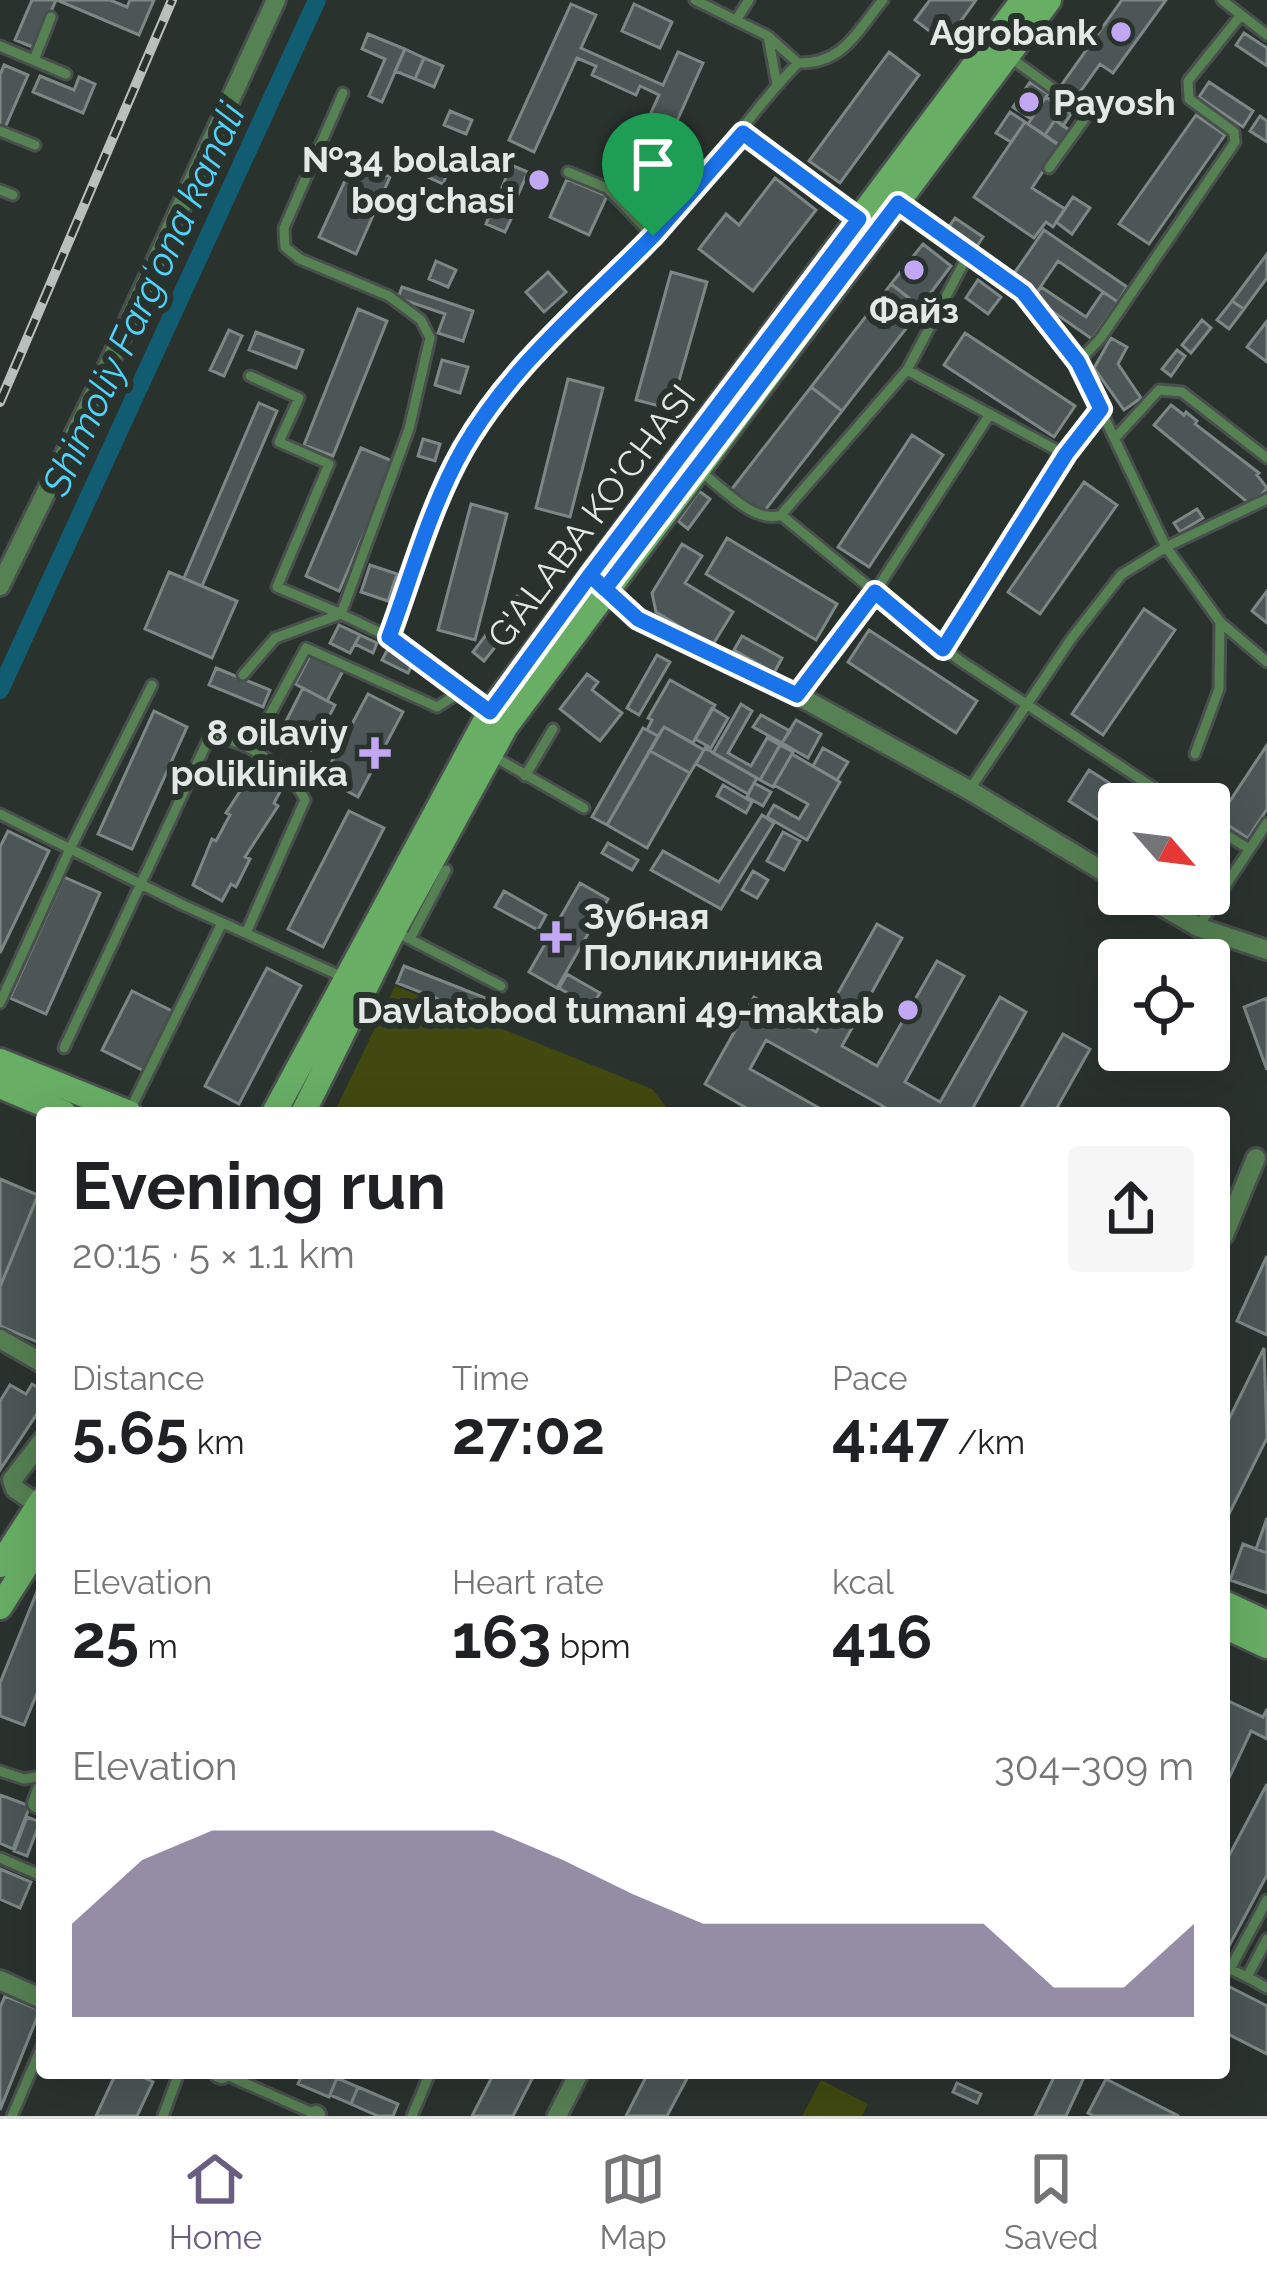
<!DOCTYPE html>
<html lang="en">
<head>
<meta charset="utf-8">
<style>
	:root { --surface:#fff; --page:#f6f6f6; --text:#202124; --muted:#757577; --line:#e0e0e0; --accent:#695e81 }
	body { margin:0; font-family:Raleway,sans-serif; background:var(--page); color:var(--text); height:100vh; display:flex; flex-direction:column; font-size:45px; white-space:nowrap }
	* { box-sizing:border-box; margin:0 }
	p { font-size:39px; color:var(--muted) }
	.icon { flex:none; width:66px; height:66px; fill:none; stroke:currentColor; stroke-width:2; stroke-linecap:round; stroke-linejoin:round }
	.map { position:relative; flex:1; overflow:hidden }
	.side { position:absolute; left:36px; top:1107px; width:1194px; height:972px; display:flex; flex-direction:column; background:var(--surface); border-radius:12px; box-shadow:0 12px 48px #0002 }
	.side>* { flex:none }
	.needle { width:78px; rotate:118deg }
	.controls { position:absolute; left:1098px; top:783px; display:grid; gap:24px }
	.controls a { display:grid; place-items:center; width:132px; height:132px; border-radius:12px; background:var(--surface); box-shadow:0 12px 48px #0002; font-size:60px }
	.pin { position:absolute; display:grid; place-items:center; width:102px; height:102px; color:#fff; margin:-123px -51px; border-radius:50% 50% 50% 0; rotate:-45deg; box-shadow:0 0 12px #0007 }
	.pin .icon { rotate:45deg }
	.round { display:grid; place-items:center; flex:none; width:126px; height:126px; border-radius:12px; background:var(--page) }
	.summary { display:flex; align-items:center; justify-content:space-between; height:204px; padding:0 36px }
	h1 { font-size:66px; font-weight:700; line-height:90px }
	.metrics { display:grid; grid-template-columns:repeat(3,1fr); gap:18px; height:204px; padding:12px 36px }
	.metrics div { display:grid; align-content:center }
	.metrics b { font-size:60px; font-weight:700 }
	.metrics small { font-size:33px; font-weight:400 }
	.metrics p { font-size:33px }
	.chart { height:336px; padding:24px 36px }
	.chart p { display:flex; justify-content:space-between }
	.chart svg { width:100%; height:216px; margin-top:12px; fill:var(--accent); opacity:.7 }
	.tab-bar { display:flex; justify-content:space-around; align-items:center; height:168px; border-top:3px solid var(--line); background:var(--surface); font-size:33px; color:var(--muted) }
	.tab-bar a { display:grid; justify-items:center; gap:6px }
	.tab-bar .active { color:var(--accent) }
	.map>svg:first-child { display:block }
	.green { fill:#414910 }
	.lines { fill:none; stroke-linecap:round; stroke-linejoin:round }
	.canal { stroke:#115c70; stroke-width:18 }
	.building { fill:#4c5656; stroke:#7c8786; stroke-width:3 }
	.service-casing { stroke:#484f4c; stroke-width:15 }
	.minor-casing { stroke:#484f4c; stroke-width:24 }
	.secondary-casing { stroke:#484f4c; stroke-width:30 }
	.service { stroke:#568153; stroke-width:9 }
	.minor { stroke:#568153; stroke-width:18 }
	.secondary { stroke:#68ae65; stroke-width:24 }
	.rail-casing { stroke:#b9bfbc; stroke-width:10 }
	.rail { stroke:#2a322e; stroke-width:6; stroke-dasharray:18; stroke-linecap:butt }
	.route-casing { stroke:#fff; stroke-width:24 }
	.route { stroke:#1a73e8; stroke-width:15 }
	.poi-dot { fill:#c2a8f2; stroke:#2a322e; stroke-width:4.5 }
	.labels { text-anchor:middle; stroke-width:12; stroke-linejoin:round; paint-order:stroke }
	.poi-label { font-size:36px; font-weight:bold; fill:#e4e9e7; stroke:#2a322e; text-anchor:end }
	.street-label { font-size:36px; fill:#e4e9e7; stroke:#2a322e }
	.water-label { font-size:39px; font-style:italic; fill:#51d3fa; stroke:#2a322e }
</style>
</head>
<body>
<div class="map">
<svg width="1267" height="2116" viewBox="0 0 1267 2116">
	<rect width="100%" height="100%" fill="#2a322e"/>
	<!-- green -->
	<path class="green" d="M395,986L652,1089L671,1113H334Z
		M821,2080L868,2104L862,2116H802Z"/>
	<g class="lines">
		<!-- canal -->
		<path class="canal" d="M0,690L317,0"/>
	</g>
	<!-- building -->
	<path class="building" d="M32,0H56L35,48L15,40Z
		M57,0H110L127,7L130,0H154L139,35Z
		M930,0H976L945,43L915,20Z
		M1122,0H1166L1113,73L1100,64L1075,99L1060,87Z
		M571,4L596,15L581,48L663,85L678,52L703,63L642,199L617,188L659,95L640,86L636,95L592,75L596,66L577,58L534,152L509,140Z
		M634,4L672,22L660,48L622,31Z
		M1244,33L1267,48V66L1236,45Z
		M368,34L405,49L382,102L369,96L385,59L362,49Z
		M405,49L424,58L415,79L395,71Z
		M889,52L919,75L840,183L809,161Z
		M424,58L443,66L434,87L415,79Z
		M4,65L28,75L4,130L0,128V75Z
		M40,76L74,90L79,77L95,84L83,113L33,92Z
		M1030,82L1048,94L1031,119L1013,107Z
		M1209,82L1253,111L1243,127L1199,97Z
		M1046,97L1071,114L1063,126L1055,120L1045,135L1028,124Z
		M450,111L472,120L466,134L444,125Z
		M1010,112L1025,122L1011,142L996,133Z
		M1196,115L1225,135L1149,244L1119,224Z
		M1260,116L1267,121V142L1250,131Z
		M1055,120L1072,132L1062,147L1045,135Z
		M1025,122L1060,146L1032,188L1065,209L1053,227L1046,222L1034,238L974,197Z
		M423,158L449,169L443,184L417,172Z
		M354,161L390,177L356,254L319,237Z
		M511,165L528,172L517,197L501,190Z
		M775,178L816,210L753,291L699,249L726,214L739,225Z
		M567,179L607,196L589,235L550,217Z
		M1073,197L1090,208L1072,234L1056,222Z
		M492,209L512,217L505,232L486,224Z
		M955,218L983,237L975,249L946,231Z
		M1044,230L1127,287L1118,302L1058,261L1037,292L1013,275Z
		M923,244L951,266L920,307L891,284Z
		M1267,254V278L1244,309L1232,301Z
		M436,261L456,270L448,287L429,279Z
		M548,272L566,292L544,312L526,292Z
		M671,272L707,282L671,409L636,400Z
		M978,280L1001,297L988,314L966,298Z
		M891,284L922,308L842,411L811,387Z
		M402,287L473,311L463,341L438,333L445,314L398,298Z
		M1041,287L1086,317L1103,292L1118,302L1092,339L1033,298Z
		M1232,301L1244,309L1229,329L1217,320Z
		M358,309L387,321L333,456L304,445Z
		M1202,320L1211,328L1191,353L1182,345Z
		M1267,321V362L1247,347Z
		M229,330L242,336L224,376L210,370Z
		M256,332L303,350L296,368L249,350Z
		M965,333L1075,406L1054,437L944,365Z
		M1111,338L1127,347L1118,364L1141,398L1124,410L1094,368Z
		M1177,350L1185,356L1171,376L1162,369Z
		M442,360L468,367L460,393L435,385Z
		M568,379L603,388L570,517L536,508Z
		M811,387L842,411L762,514L731,490Z
		M259,403L277,411L202,586L184,578Z
		M1171,405L1184,415L1186,412L1197,421L1195,424L1259,473L1257,475L1267,488L1252,506L1154,425Z
		M912,435L943,455L869,567L838,547Z
		M423,439L440,444L435,461L418,456Z
		M361,448L395,462L339,591L306,576Z
		M1084,482L1117,505L1040,614L1008,592Z
		M699,491L710,499L688,529L678,521Z
		M471,504L507,514L475,640L438,630Z
		M1197,509L1203,518L1180,532L1174,523Z
		M727,538L837,604L816,640L706,574Z
		M682,544L702,556L685,583L733,612L712,646L656,612L652,593Z
		M370,565L397,574L388,601L361,592Z
		M169,572L237,601L212,658L145,629Z
		M1267,591V623L1252,611Z
		M517,596L533,608L512,636L495,623Z
		M1144,609L1175,630L1103,735L1072,714Z
		M495,623L507,632L484,661L473,652Z
		M339,625L360,635L350,653L330,643Z
		M869,630L977,701L956,733L848,662Z
		M360,635L377,643L373,653L355,644Z
		M742,636L782,658L774,673L734,650Z
		M389,647L415,659L408,673L382,660Z
		M312,652L344,669L327,701L295,684Z
		M657,655L670,662L639,715L627,708Z
		M216,668L270,690L263,707L209,685Z
		M587,674L598,682L592,690L622,713L600,741L560,709Z
		M670,680L715,705L693,743L664,727L658,736L647,730L652,720L648,718Z
		M303,688L335,705L311,750L280,733Z
		M368,694L403,712L358,797L323,778Z
		M741,704L752,711L728,753L751,766L767,738L780,745L760,780L713,753Z
		M712,708L728,718L711,748L695,739Z
		M154,711L187,727L132,849L98,834Z
		M761,715L790,731L782,743L753,727Z
		M796,720L821,734L808,758L782,743Z
		M664,727L704,750L690,773L650,751Z
		M643,728L658,736L607,825L592,817Z
		M780,745L793,752L773,787L760,780Z
		M1267,745V809L1248,838L1218,819Z
		M705,748L757,778L748,794L696,764Z
		M823,748L848,762L837,780L813,766Z
		M650,751L690,773L647,848L607,825Z
		M792,754L840,782L807,840L767,817L774,805L799,819L808,804L774,785Z
		M1089,770L1142,804H1119V833L1069,801Z
		M252,773L282,788L274,803L278,806L245,857L250,859L236,887L231,884L222,901L193,885L212,839L216,841L230,815L226,813Z
		M754,783L771,792L763,806L747,797Z
		M723,785L752,802L746,813L717,796Z
		M349,811L384,828L323,947L288,929Z
		M762,815L774,823L721,909L651,870L663,851L719,882Z
		M8,831L49,851L0,953V847Z
		M783,832L800,841L784,870L767,861Z
		M608,843L638,860L632,870L602,853Z
		M1209,868L1226,880L1214,899L1207,894Z
		M753,871L768,880L757,898L742,890Z
		M64,877L100,893L46,1014L10,998Z
		M580,883L608,899L557,988L529,972Z
		M504,891L546,915L538,930L495,907Z
		M1182,894H1207L1214,899L1203,914L1180,897Z
		M877,924L902,938L842,1046L877,1066L937,961L964,976L905,1082L940,1102L1000,997L1026,1012L970,1113H895L766,1040L750,1069L828,1113H755L705,1084L754,997L816,1032Z
		M404,966L506,1006L499,1023L397,983Z
		M267,968L301,986L239,1104L205,1086Z
		M567,974L600,993L591,1007L559,988Z
		M132,991L178,1014L148,1073L102,1050Z
		M1267,998V1070L1244,1007Z
		M1063,1034L1090,1049L1054,1113H1018Z
		M0,1179L38,1195L0,1287Z
		M38,1195L42,1196V1344L0,1326V1287Z
		M1267,1256V1335L1237,1321Z
		M1264,1348L1267,1438L1224,1524V1429Z
		M32,1384L42,1390V1406L0,1470V1401L10,1385L26,1394Z
		M1267,1518V1553L1256,1549Z
		M1243,1544L1267,1553V1593L1230,1580Z
		M38,1589L42,1590V1681L24,1725L0,1716V1683Z
		M1224,1699L1263,1717L1267,1709V1739L1251,1731L1224,1789Z
		M1267,1784V1875L1228,1948L1224,1946V1865Z
		M0,1795L30,1806L13,1849L0,1843Z
		M27,1817L40,1822L27,1856L14,1851Z
		M0,1869L31,1882L20,1908L0,1899Z
		M1224,1984L1267,2006V2054L1224,2032Z
		M5,1996L40,2010L0,2110V2008Z
		M116,2073H134L153,2082L137,2116H96Z
		M303,2073H339L329,2097L298,2084Z
		M494,2073H535L513,2116H472Z
		M648,2073H690L667,2116H626Z
		M1056,2073H1086L1066,2116H1035Z
		M337,2078L358,2087L351,2104L330,2095Z
		M1106,2079L1179,2116H1094L1088,2113Z
		M957,2083L981,2094L977,2103L953,2092Z
		M358,2087L398,2104L393,2116H378L351,2104Z"/>
	<g class="lines">
		<defs>
			<path id="service" d="M695,0L768,36L777,85
				M1222,0L1267,35
				M736,20L749,0
				M768,36L798,63
				M0,46L66,74
				M1008,56L1088,114L1049,168
				M34,60L51,17
				M0,131L35,145
				M743,133L859,219
				M568,172L607,188L653,236
				M0,190L13,195
				M898,203L1023,292L1078,362L1166,547L1220,622L1267,662
				M969,253L907,370L1066,455
				M1078,362L1100,339L1235,142L1234,132L1189,99L1188,81L1241,15
				M250,376L299,398L279,442L329,464L277,587L341,614L409,429L430,338L421,320L389,296L300,259L285,247L284,228L343,93
				M1115,438L1159,390L1182,392L1267,458
				M701,472C722,487 755,525 781,515L907,370
				M781,515L875,592L990,414
				M389,637C420,554 445,469 498,396C547,330 615,279 670,218C715,169 751,111 798,63C844,64 856,32 883,0
				M943,649L1066,455L1101,409
				M243,675L275,638L341,614L389,637L490,712
				M798,694L875,592L959,660L1178,804
				M265,724L306,648L437,707L462,691
				M1195,754L1219,689L1220,622
				M493,756L584,808
				M525,776L553,729
				M970,789L1071,639L1121,575L1166,547L1267,499
				M0,814L183,905L345,978
				M1209,824L1249,849
				M1198,927L1267,823
				M398,933L501,986
				M410,939L446,870
				M0,1003L71,847L152,685
				M64,1048L209,738C243,736 291,770 305,800L246,933
				M129,1112L222,923
				M0,1771L24,1779L42,1776
				M0,1858L42,1876
				M1267,1939L1247,1977L1267,1988
				M1247,1977L1230,1969L1267,1900
				M222,2073L315,2114
				M12,2116L42,2046
				M163,2116L179,2073
				M412,2116L430,2073"/>
			<path id="minor" d="M599,583L637,619L797,695L969,790L1119,881
				M0,586L108,366L276,0
				M1141,894L1198,927L1267,950
				M1224,1235L1256,1158
				M0,1339L42,1363
				M42,1441L12,1480L15,1489L42,1507
				M37,1803L42,1790
				M0,1980L42,1999
				M219,2073L222,2074
				M316,2116V2115
				M557,2116L579,2073"/>
			<path id="secondary" d="M0,1061L129,1113
				M0,1086L64,1113
				M274,1113L490,712L1023,0
				M303,1113L394,930L506,726L1049,0
				M0,1565L42,1500
				M1224,1603L1267,1623
				M0,1607L42,1541
				M1224,1626L1267,1646"/>
		</defs>
		<!-- service casing -->
		<use href="#service" class="service-casing"/>
		<!-- minor casing -->
		<use href="#minor" class="minor-casing"/>
		<!-- secondary casing -->
		<use href="#secondary" class="secondary-casing"/>
		<!-- service -->
		<use href="#service" class="service"/>
		<!-- minor -->
		<use href="#minor" class="minor"/>
		<!-- secondary -->
		<use href="#secondary" class="secondary"/>
		<defs>
			<path id="rail" d="M0,402L172,0"/>
		</defs>
		<!-- rail casing -->
		<use href="#rail" class="rail-casing"/>
		<!-- rail -->
		<use href="#rail" class="rail"/>
	</g>
	<g class="lines">
		<defs>
			<path id="route" d="M653,236C587,304 511,365 463,449C430,507 412,575 389,637L490,712L590,575L638,619L797,695L875,592L943,649L1066,454L1101,409L1078,362L1023,292L898,203L605,589L590,575L859,219L743,133L653,236"/>
		</defs>
		<!-- route casing -->
		<use href="#route" class="route-casing"/>
		<!-- route -->
		<use href="#route" class="route"/>
	</g>
	<!-- markers -->
	<g class="poi-dot">
		<circle cx="1121" cy="32" r="12"/>
		<circle cx="1029" cy="102" r="12"/>
		<circle cx="539" cy="180" r="12"/>
		<circle cx="914" cy="270" r="12"/>
		<path d="M369 735h12v12h12v12h-12v12h-12v-12h-12v-12h12z"/>
		<path d="M550 919h12v12h12v12h-12v12h-12v-12h-12v-12h12z"/>
		<circle cx="908" cy="1010" r="12"/>
	</g>
	<g class="labels">
		<!-- poi labels -->
		<g class="poi-label">
			<text x="1097" y="45">Agrobank</text>
			<text x="1053" y="115" text-anchor="start">Payosh</text>
			<text x="515" y="172">№34 bolalar<tspan x="515" dy="41">bog'chasi</tspan></text>
			<text x="914" y="323" text-anchor="middle">Файз</text>
			<text x="348" y="745">8 oilaviy<tspan x="348" dy="41">poliklinika</tspan></text>
			<text x="583" y="929" text-anchor="start">Зубная<tspan x="583" dy="41">Поликлиника</tspan></text>
			<text x="884" y="1023">Davlatobod tumani 49-maktab</text>
		</g>
		<!-- street labels -->
		<g class="street-label">
			<text transform="translate(591 516) rotate(-53)" y="13">G'ALABA KO'CHASI</text>
		</g>
		<!-- water labels -->
		<g class="water-label">
			<text transform="translate(143 299) rotate(-65)" y="14">Shimoliy Fargʻona kanali</text>
		</g>
	</g>
</svg>
<div class="controls">
<a><svg class="needle" viewBox="-14 -14 28 28"><path d="M0-13l5 13h-10z" fill="#e53935"/><path d="M0 13l5-13h-10z" fill="#757577"/></svg></a>
<a><svg class="icon" aria-label="locate" viewBox="0 0 24 24"><circle cx="12" cy="12" r="6"/><path d="M12 2v4M12 18v4M2 12h4M18 12h4"/></svg></a>
</div>
<div class="pin" style="left:653px;top:236px;background:#1e9e55"><svg class="icon" aria-label="arrive" viewBox="0 0 24 24"><path d="M6 21V4h12l-3 4 3 4H6"/></svg></div>
<section class="side">
<div class="summary"><div><h1>Evening run</h1><p>20:15 · 5 × 1.1 km</p></div><a class="round"><svg class="icon" aria-label="share" viewBox="0 0 24 24"><path d="M12 15V3M7 8l5-5 5 5M5 13v7h14v-7"/></svg></a></div>
<div class="metrics">
<div><p>Distance</p><b>5.65<small> km</small></b></div>
<div><p>Time</p><b>27:02</b></div>
<div><p>Pace</p><b>4:47<small> /km</small></b></div>
</div>
<div class="metrics">
<div><p>Elevation</p><b>25<small> m</small></b></div>
<div><p>Heart rate</p><b>163<small> bpm</small></b></div>
<div><p>kcal</p><b>416</b></div>
</div>
<div class="chart"><p><span>Elevation</span>304–309 m</p>
<svg viewBox="0 0 160 44" preserveAspectRatio="none"><path d="M0 44V25L10 12L20 6L30 6L40 6L50 6L60 6L70 12L80 19L90 25L100 25L110 25L120 25L130 25L140 38L150 38L160 25V44z"/></svg>
</div>
</section>
</div>
<nav class="tab-bar">
<a class="active"><svg class="icon" aria-label="home" viewBox="0 0 24 24"><path d="M3 11l9-7 9 7M6 9v11h12V9"/></svg>Home</a>
<a><svg class="icon" aria-label="map" viewBox="0 0 24 24"><path d="M3 6l6-2 6 2 6-2v14l-6 2-6-2-6 2zM9 4v14M15 6v14"/></svg>Map</a>
<a><svg class="icon" aria-label="saved" viewBox="0 0 24 24"><path d="M7 4h10v16l-5-4-5 4z"/></svg>Saved</a>
</nav>
</body>
</html>
